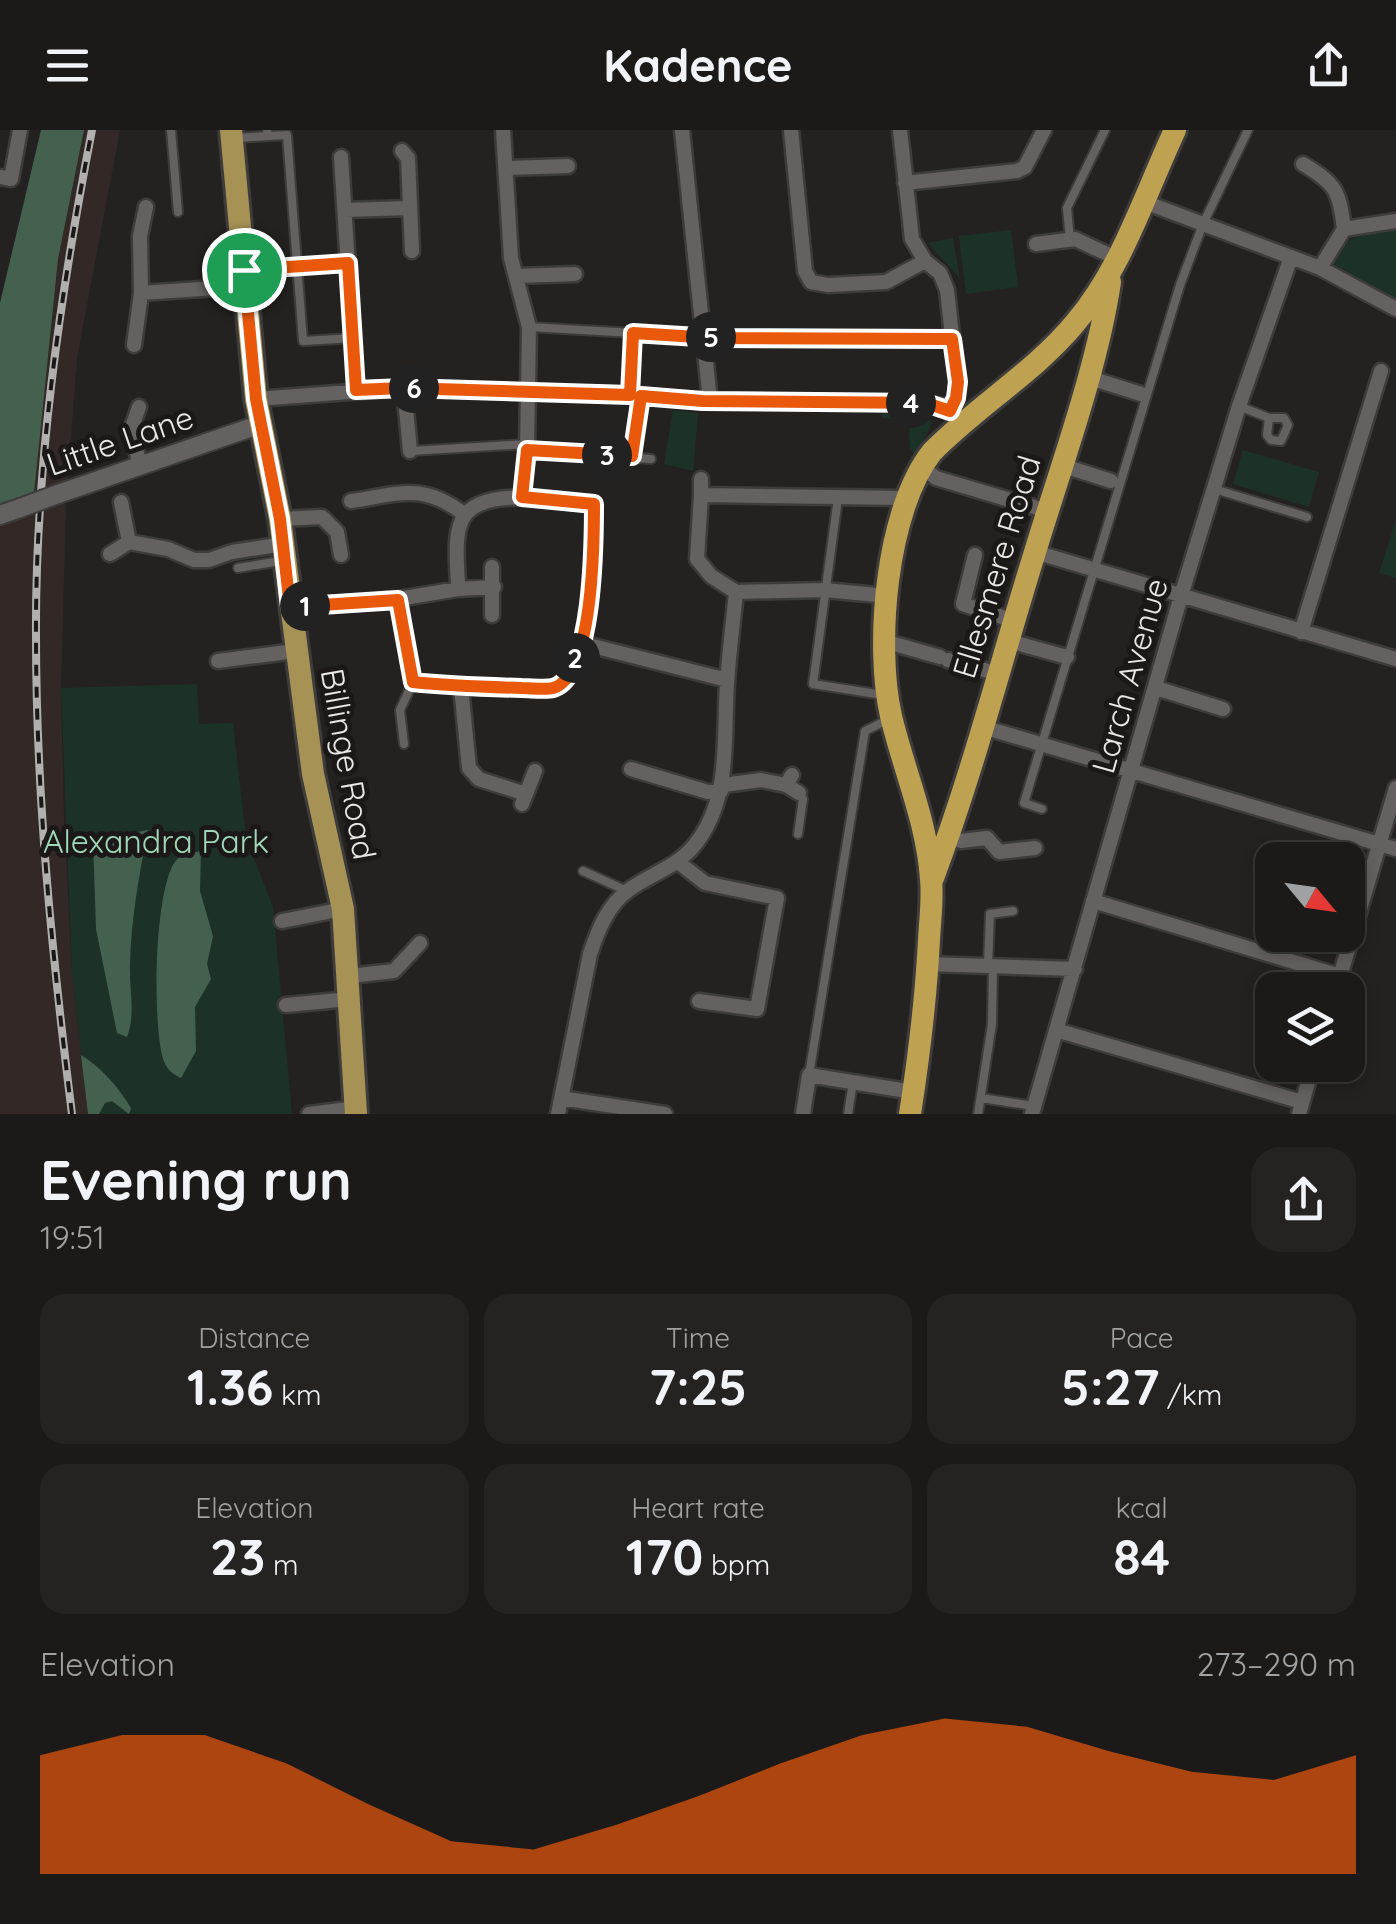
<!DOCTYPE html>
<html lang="en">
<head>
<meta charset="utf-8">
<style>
	:root { --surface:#1b1a19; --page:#242322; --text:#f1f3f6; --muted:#a0a1a2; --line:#393838; --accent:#ea580c }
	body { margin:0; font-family:Quicksand,sans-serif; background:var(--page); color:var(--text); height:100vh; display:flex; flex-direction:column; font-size:38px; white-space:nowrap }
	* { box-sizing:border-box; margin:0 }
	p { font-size:32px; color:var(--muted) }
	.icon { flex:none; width:55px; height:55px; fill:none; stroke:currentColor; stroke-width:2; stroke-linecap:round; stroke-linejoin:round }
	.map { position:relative; height:984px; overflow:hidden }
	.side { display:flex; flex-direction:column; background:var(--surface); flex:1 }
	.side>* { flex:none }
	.needle { width:65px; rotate:119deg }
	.buttons { position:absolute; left:1255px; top:712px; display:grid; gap:20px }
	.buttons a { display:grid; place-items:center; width:110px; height:110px; border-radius:20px; background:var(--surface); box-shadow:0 5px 15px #0003,0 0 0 2px var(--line); font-size:50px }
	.pin { position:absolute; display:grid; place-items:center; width:85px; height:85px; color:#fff; margin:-42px; border:5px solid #fff; border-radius:50%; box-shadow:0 2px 10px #0007 }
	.km { position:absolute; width:50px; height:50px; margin:-25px; border-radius:50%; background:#222; color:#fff; font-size:28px; line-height:50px; text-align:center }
	.round { display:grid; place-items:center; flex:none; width:105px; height:105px; border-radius:30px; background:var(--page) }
	.overview { display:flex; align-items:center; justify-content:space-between; height:170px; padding:0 40px }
	h1 { font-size:55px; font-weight:800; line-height:75px }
	.metrics { display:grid; grid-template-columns:repeat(3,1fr); gap:15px; height:170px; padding:10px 40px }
	.metrics div { display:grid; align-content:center; border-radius:25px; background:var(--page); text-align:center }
	.metrics b { font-size:50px; font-weight:800 }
	.metrics small { font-size:28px; font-weight:400 }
	.metrics p { font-size:28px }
	.chart { height:280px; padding:20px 40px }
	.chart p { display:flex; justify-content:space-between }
	.chart svg { width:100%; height:180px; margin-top:10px; fill:var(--accent); opacity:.7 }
	header { display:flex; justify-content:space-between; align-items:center; height:130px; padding:0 40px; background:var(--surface); font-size:45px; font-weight:800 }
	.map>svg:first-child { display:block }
	.built { fill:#322926 }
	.green { fill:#1d3226 }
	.forest { fill:#446150 }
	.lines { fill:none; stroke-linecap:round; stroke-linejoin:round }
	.service-casing { stroke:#3e3c3b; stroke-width:12 }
	.minor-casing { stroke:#3e3c3b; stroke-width:19 }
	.tertiary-casing { stroke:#3e3c3b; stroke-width:22 }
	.primary-casing { stroke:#3e3c3b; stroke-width:28 }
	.trunk-casing { stroke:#3e3c3b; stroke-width:28 }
	.service { stroke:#646160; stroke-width:8 }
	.minor { stroke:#646160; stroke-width:14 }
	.tertiary { stroke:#646160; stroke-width:18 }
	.primary { stroke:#a79255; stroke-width:22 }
	.trunk { stroke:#bea251; stroke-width:22 }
	.rail-casing { stroke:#b2b0af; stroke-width:8 }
	.rail { stroke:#1b1817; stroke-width:4; stroke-dasharray:11; stroke-linecap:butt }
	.tertiary-bridge-casing { stroke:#3e3c3b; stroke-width:22; stroke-linecap:butt }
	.tertiary-bridge { stroke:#646160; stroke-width:18 }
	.route-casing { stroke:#fff; stroke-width:20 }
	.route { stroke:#ea580c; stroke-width:12 }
	.labels { text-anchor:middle; stroke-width:10; stroke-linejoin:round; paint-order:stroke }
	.street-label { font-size:32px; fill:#eae8e7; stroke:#1b1817 }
	.park-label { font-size:32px; fill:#a0d9b9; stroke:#1b1817 }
</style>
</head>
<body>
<header><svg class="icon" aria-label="menu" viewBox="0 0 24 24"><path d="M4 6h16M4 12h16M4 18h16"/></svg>Kadence<svg class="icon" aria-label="share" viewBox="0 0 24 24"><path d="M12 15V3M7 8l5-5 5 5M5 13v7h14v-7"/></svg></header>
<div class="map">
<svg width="1396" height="984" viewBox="0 0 1396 984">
	<rect width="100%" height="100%" fill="#242221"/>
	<!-- built -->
	<path class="built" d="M84,0H120L77,228L66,373L61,558L64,686L72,842L88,984H0V395L20,387L47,182Z"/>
	<!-- green -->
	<path class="green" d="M1396,97V170L1333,134C1335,105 1374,103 1396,97Z
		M1011,100L1018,157L966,164L959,106Z
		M953,108L960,149L928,113Z
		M673,280L698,283L693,341L664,334Z
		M882,280L925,281L932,294L916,326L910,318L909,291L882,288Z
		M1243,320L1319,342L1309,377L1233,354Z
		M1396,390V448L1379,443Z
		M197,554L199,594L233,593L246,708L273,777L292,984H88L72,842L61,558Z"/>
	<!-- forest -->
	<path class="forest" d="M41,0H84L58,129L34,363L0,377V173Z
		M148,700C139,745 131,790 130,835C129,860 136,883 127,907L117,903L96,799L93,710Z
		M201,721L200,761L213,806L207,834L211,849L195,877L196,921L181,948C170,943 165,937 162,925C153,887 154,767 174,733C180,724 191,723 201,721Z
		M81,925C101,937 119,958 131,978L129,984L112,971L105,973L99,984H88Z"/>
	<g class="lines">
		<defs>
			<path id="service" d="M171,0L178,82
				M267,0L268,6L287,5L303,211L354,208
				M236,8L268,6
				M1070,110L1067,78L1105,0
				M529,197L704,207L953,209
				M630,265L633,203
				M1239,276L1269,288H1284L1288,295L1281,311L1271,310L1267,305L1269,288
				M527,320L651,329
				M410,321L527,314
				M631,326L641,266
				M1214,359L1307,387
				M838,368L813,554L883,565
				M238,438L280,431
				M404,614L400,580L413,552
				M1042,679L1024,673L1180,155L1203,94L1248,0
				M798,704L803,669L799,663
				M583,741L627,761
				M988,835L990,784L1013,781
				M809,945L865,601L887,590
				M981,968L1034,976
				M848,984L853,952
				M978,984L992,894L993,835"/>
			<path id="minor" d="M503,0L511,128L529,197L527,320L522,367
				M682,0L710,271
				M791,0L805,141L811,152L828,155L886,152L925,131
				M900,0L912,109L925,131L940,143L947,160L957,252L956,268L950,281
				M402,21L408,28L412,121
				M341,27L356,260
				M1303,34C1336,54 1339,60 1344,99
				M506,38L568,36
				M0,47L11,49L20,0
				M905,53L1017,41L1025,37L1044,0
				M1142,71L1320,138L1396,179
				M345,80L409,78
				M1036,114L1075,109L1116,128
				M1320,138L1344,99L1396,91
				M244,139L348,133
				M517,146L575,144
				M141,163L140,106L146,77
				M134,215L141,163L246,156
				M1087,247L1141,264
				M404,258L410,321
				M256,269L404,258L630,265L703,271L926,273L943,276L963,294
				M139,277L131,300L140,335
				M1061,335L1111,351
				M921,336L936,348L1047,381
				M701,349V365
				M351,371C399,364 422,352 464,384
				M121,372L129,412L168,419L194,430H209L232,422L283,414
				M280,389L322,387L337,402L341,425
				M1035,422L1396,529
				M110,424L129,412
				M975,425L963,474L1014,491
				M492,437V485
				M458,459L494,457
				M888,466L825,460L736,462L711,446L697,429L701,365L905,368
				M290,477L398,469L458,459C458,438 453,409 462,390C479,354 562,371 594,374C594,409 594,547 553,558C545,561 531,558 522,558C485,557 450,556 413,552L398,469
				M1301,502L1381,241
				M884,511L940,527
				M1009,511L1067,527
				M581,513L727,550
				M948,530L999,544
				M218,531L295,521
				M461,557L469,638L479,649L526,664
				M1156,558L1223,579
				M983,597L1396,719
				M631,639L708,662L721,661
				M792,645L786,655L799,663
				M723,655L761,650L786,655
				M522,674L535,641
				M944,705L961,711L987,708L999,722L1035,718
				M678,732L705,753L777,768L757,879L699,871
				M1093,771L1340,846
				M282,791L343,779
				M928,834L1075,839
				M349,846L394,841L420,813
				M1336,860L1396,658
				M286,875L350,869
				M1056,900L1302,972
				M561,968L665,984
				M309,984L356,978
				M558,984L590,824C598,800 608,774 630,759C651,744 676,737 693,717C732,670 723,611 727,554C729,523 733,493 736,462
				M803,984L809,945L913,962
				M1032,984L1181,466L1239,276L1291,127
				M1299,984L1313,935"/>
			<path id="tertiary" d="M58,364L261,294
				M0,385L20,378"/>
			<path id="primary" d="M231,0L256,269L280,389L313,644L343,779L356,984"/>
			<path id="trunk" d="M933,748C973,642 1001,531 1035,422C1061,336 1097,239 1110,152
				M910,984C919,926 926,868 929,810C930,790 933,769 931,749C927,691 904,641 891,586C875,515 886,380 932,322C977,276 1035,242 1076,192C1122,138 1145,64 1175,0"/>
		</defs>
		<!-- service casing -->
		<use href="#service" class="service-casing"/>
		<!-- minor casing -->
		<use href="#minor" class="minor-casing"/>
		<!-- tertiary casing -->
		<use href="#tertiary" class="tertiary-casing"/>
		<!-- primary casing -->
		<use href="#primary" class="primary-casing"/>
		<!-- trunk casing -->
		<use href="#trunk" class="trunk-casing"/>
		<!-- service -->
		<use href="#service" class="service"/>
		<!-- minor -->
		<use href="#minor" class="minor"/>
		<!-- tertiary -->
		<use href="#tertiary" class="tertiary"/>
		<!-- primary -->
		<use href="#primary" class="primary"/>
		<!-- trunk -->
		<use href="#trunk" class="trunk"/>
		<defs>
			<path id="rail" d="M72,984C52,825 36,666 36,506C35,338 60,165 92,0"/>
		</defs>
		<!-- rail casing -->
		<use href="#rail" class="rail-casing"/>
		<!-- rail -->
		<use href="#rail" class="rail"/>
		<defs>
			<path id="tertiary-bridge" d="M20,378L58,364"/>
		</defs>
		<!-- tertiary-bridge casing -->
		<use href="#tertiary-bridge" class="tertiary-bridge-casing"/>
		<!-- tertiary-bridge -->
		<use href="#tertiary-bridge" class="tertiary-bridge"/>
	</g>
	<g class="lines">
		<defs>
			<path id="route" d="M348,133L356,260L404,258L630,265L633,203L714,208L952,209L958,252L956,268L950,281L926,273L703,271L641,266L632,326L527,320L522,367L594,374C594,409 594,547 553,558C545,560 531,558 522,558C485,557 450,556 413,552L398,470L290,477L280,389L256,269L244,140Z"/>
		</defs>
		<!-- route casing -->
		<use href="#route" class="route-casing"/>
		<!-- route -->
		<use href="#route" class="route"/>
	</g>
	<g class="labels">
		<!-- street labels -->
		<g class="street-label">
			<text transform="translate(120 311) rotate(-19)" y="11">Little Lane</text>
			<text transform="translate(997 437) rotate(-73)" y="11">Ellesmere Road</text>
			<text transform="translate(1130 546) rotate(-74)" y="11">Larch Avenue</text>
			<text transform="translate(348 634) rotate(80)" y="11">Billinge Road</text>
		</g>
		<!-- park labels -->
		<g class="park-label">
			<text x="156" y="723">Alexandra Park</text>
		</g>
	</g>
</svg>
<div class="buttons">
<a><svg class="needle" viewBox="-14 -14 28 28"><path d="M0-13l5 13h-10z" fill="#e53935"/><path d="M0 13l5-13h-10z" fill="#a0a1a2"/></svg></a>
<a><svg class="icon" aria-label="layers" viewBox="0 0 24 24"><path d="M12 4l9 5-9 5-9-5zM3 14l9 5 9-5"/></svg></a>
</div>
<div class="pin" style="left:244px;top:140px;background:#1e9e55"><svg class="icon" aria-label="arrive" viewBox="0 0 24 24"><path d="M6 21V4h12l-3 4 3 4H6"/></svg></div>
<b class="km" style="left:305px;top:476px">1</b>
<b class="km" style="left:575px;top:528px">2</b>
<b class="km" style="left:607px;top:325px">3</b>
<b class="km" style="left:911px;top:273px">4</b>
<b class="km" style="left:711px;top:207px">5</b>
<b class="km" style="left:414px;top:258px">6</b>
</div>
<section class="side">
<div class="overview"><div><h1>Evening run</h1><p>19:51</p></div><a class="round"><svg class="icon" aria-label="share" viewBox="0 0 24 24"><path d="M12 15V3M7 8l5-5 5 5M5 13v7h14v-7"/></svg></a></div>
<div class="metrics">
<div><p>Distance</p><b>1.36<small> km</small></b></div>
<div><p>Time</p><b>7:25</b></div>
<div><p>Pace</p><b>5:27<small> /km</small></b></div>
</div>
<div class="metrics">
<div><p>Elevation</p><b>23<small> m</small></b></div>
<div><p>Heart rate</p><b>170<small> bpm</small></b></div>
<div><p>kcal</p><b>84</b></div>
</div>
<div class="chart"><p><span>Elevation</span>273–290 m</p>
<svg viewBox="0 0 160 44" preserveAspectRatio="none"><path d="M0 44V15L10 10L20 10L30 17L40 27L50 36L60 38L70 32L80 25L90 17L100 10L110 6L120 8L130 14L140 19L150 21L160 15V44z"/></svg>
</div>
</section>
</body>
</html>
